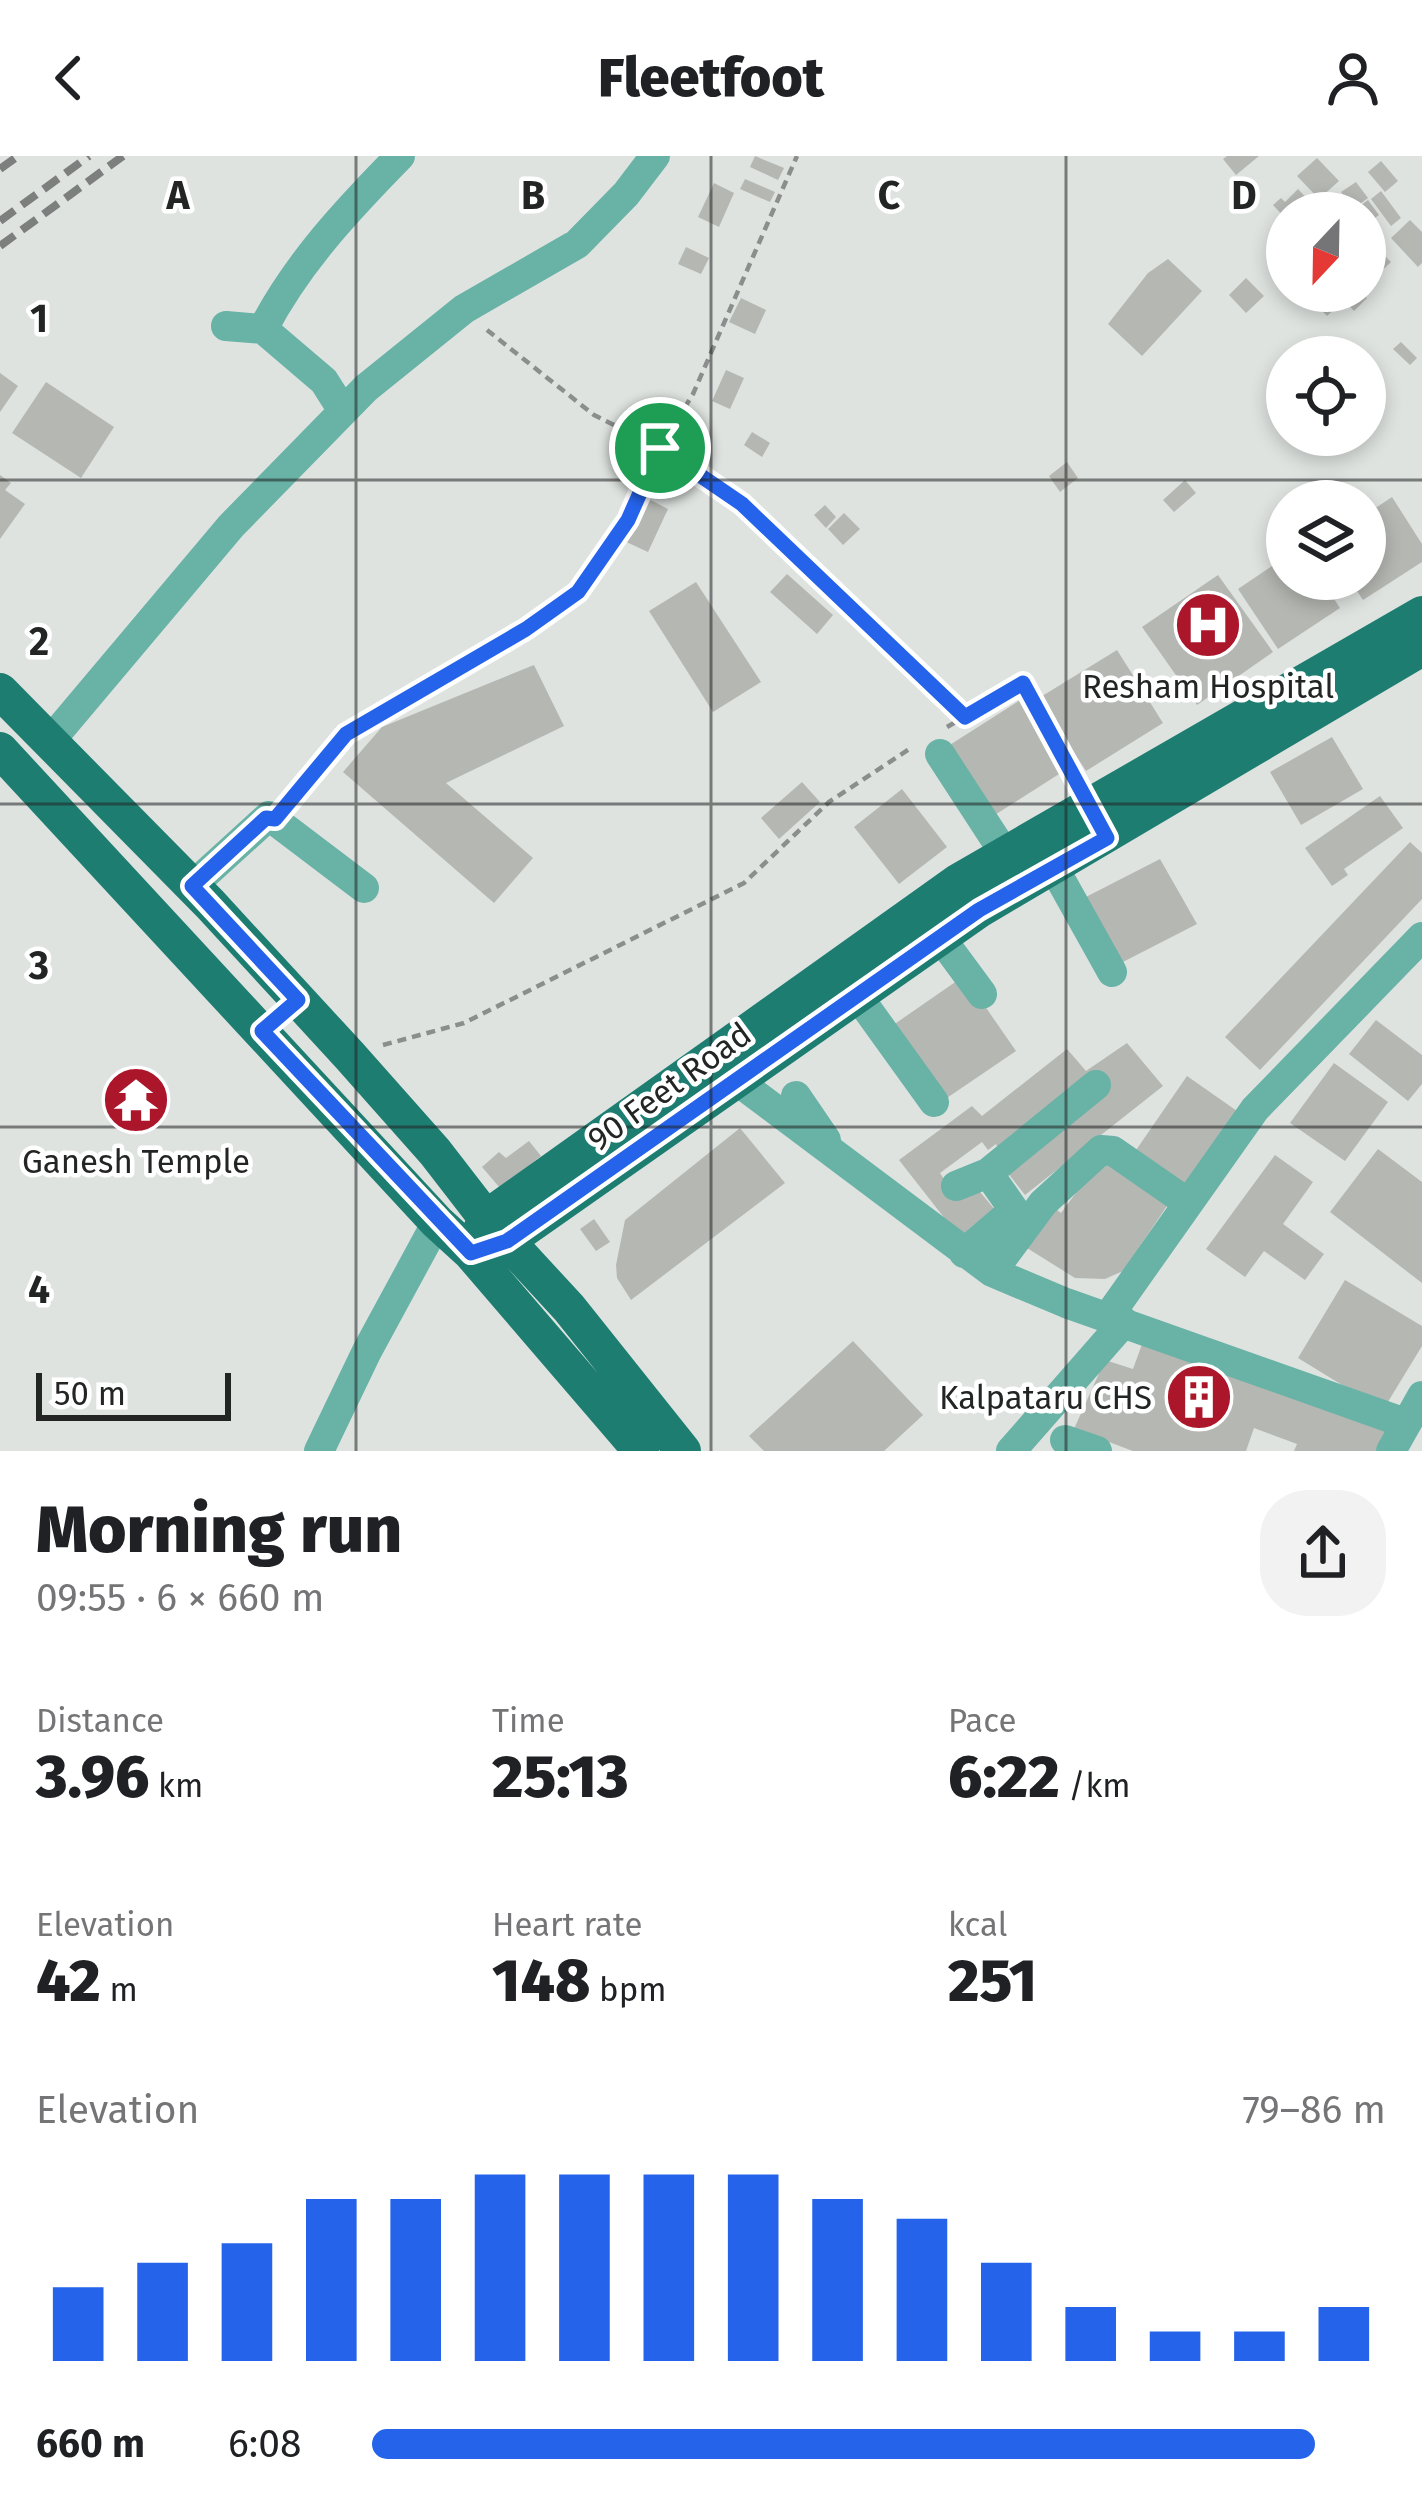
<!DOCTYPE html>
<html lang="en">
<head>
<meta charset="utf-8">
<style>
	:root { --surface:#fff; --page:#f2f2f2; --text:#202124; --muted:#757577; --accent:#2563eb }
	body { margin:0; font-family:"Fira Sans",sans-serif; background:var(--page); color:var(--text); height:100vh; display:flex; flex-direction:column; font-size:45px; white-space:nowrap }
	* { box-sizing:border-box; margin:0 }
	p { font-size:39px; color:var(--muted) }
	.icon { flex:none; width:66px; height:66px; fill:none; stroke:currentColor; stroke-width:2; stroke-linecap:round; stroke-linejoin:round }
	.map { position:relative; height:1295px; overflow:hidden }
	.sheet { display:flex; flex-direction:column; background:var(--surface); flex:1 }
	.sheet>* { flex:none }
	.needle { width:78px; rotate:202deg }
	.tools { position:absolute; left:1266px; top:36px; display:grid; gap:24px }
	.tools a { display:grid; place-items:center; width:120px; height:120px; border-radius:50%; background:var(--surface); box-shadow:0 6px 18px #0003; font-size:60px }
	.scale { position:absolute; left:36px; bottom:30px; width:195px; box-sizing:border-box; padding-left:12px; border:6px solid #232524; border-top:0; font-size:33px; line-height:42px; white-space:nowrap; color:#232524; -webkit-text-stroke:9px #fff; paint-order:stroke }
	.pin { position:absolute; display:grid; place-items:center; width:102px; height:102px; color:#fff; margin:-51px; border:6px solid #fff; border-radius:50%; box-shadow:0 3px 12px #0007 }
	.round { display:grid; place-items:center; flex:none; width:126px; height:126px; border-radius:48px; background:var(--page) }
	.overview { display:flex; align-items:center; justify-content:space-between; height:204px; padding:0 36px }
	h1 { font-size:66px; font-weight:800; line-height:90px }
	.metrics { display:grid; grid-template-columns:repeat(3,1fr); gap:18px; height:204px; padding:12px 36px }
	.metrics div { display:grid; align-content:center }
	.metrics b { font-size:60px; font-weight:800 }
	.metrics small { font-size:33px; font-weight:400 }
	.metrics p { font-size:33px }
	.chart { height:336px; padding:24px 36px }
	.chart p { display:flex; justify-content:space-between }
	.chart svg { width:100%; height:216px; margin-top:12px; stroke:var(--accent); stroke-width:6 }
	ul { padding:0 36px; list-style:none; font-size:39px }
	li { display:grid; grid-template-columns:192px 144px 1fr; align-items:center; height:90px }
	li i { height:30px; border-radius:15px; background:var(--accent) }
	header { display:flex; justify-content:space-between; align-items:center; height:156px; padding:0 36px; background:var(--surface); font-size:54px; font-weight:800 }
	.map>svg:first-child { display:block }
	.building { fill:#b5b7b2 }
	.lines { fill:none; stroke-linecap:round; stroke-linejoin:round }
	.path { stroke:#8b8e8c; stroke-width:4.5; stroke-dasharray:9 6; stroke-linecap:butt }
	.minor { stroke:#68b2a6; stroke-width:30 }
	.major { stroke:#1e7d71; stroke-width:36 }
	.rail { stroke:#7c7f7d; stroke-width:8; stroke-dasharray:18 9; stroke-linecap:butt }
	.route-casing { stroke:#fff; stroke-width:24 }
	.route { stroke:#2563eb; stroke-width:15 }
	.grid { fill:none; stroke:#232524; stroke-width:3; stroke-opacity:0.55 }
	.labels { text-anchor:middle; stroke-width:9; stroke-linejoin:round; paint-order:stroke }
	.poi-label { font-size:33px; fill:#232524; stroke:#fff }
	.street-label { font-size:33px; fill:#232524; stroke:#fff }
	.grid-label { font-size:39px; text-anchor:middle; font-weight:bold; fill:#232524; stroke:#fff; stroke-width:9; stroke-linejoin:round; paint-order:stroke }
</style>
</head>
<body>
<header><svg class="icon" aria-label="back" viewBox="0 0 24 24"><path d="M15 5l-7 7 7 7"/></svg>Fleetfoot<svg class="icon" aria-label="person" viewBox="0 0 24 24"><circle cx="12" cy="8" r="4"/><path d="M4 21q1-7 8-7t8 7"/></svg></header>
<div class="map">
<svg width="1422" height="1295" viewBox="0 0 1422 1295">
	<rect width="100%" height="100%" fill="#dee3e0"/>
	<!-- building -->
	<path class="building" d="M755,0L784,12L778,24L750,11Z
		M1227,0H1259L1236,19L1223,3Z
		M1317,2L1339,25L1319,43L1297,20Z
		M1381,5L1398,25L1385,36L1368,16Z
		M745,23L775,36L770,46L740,33Z
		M1356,26L1368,42L1353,53L1341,36Z
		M714,27L734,37L719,71L698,61Z
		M1298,33L1310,46L1302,54L1305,57H1287V64L1273,49L1281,42L1285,46Z
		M1381,35L1401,62L1391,70L1371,43Z
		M1368,44L1379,59L1367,68L1365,57L1356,53Z
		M1410,64L1422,76V107L1418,111L1391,82Z
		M686,91L709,102L701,118L678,108Z
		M1377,92L1391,106L1375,121L1365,111V103Z
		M1168,103L1202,135L1142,200L1108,168L1148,117Z
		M1246,122L1264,140L1246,157L1229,139Z
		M1313,135H1336L1339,138L1360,135L1367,142L1354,155L1344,144L1327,160L1308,140Z
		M741,142L766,154L755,178L729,166Z
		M1401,186L1417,202L1410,209L1393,193Z
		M726,214L744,222L730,253L712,245Z
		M0,217L18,230L0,256Z
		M46,226L114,271L81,322L12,277Z
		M752,276L770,287L762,301L744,289Z
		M1067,306L1078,322L1060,336L1049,320Z
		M0,319L11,327L5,334L25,348L0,383Z
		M1185,324L1196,337L1174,356L1163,344Z
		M643,340L668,353L648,396L622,384Z
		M1392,341L1422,388V406L1363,444L1349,423H1365V359Z
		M825,349L836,361L826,372L814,359Z
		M844,357L860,373L843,389L828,373Z
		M1287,400V423H1321L1340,452L1278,493L1238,433Z
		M787,418L833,459L817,478L770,436Z
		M1218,419L1273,496L1197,549L1142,471Z
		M696,426L761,526L713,556L649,455Z
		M1117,494L1163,567L1086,615L1039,542Z
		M534,509L564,570L446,627L533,702L494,747L343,616L382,571Z
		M1022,543L1067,613L990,662L945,592Z
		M1332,581L1363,633L1301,669L1270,616Z
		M802,626L820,646L779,683L761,662Z
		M902,633L947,691L899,728L854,671Z
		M1380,640L1403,672L1344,713L1348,719L1332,730L1305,692Z
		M1410,686L1422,697V743L1260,914L1225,881Z
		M1160,703L1197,768L1119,808L1082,743Z
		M964,820L1016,895L938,948L886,874Z
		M1376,864L1422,899V928L1408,945L1349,898Z
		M1127,887L1163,930L1025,1039L1007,1016L996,988L988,994L982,986L940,1017L957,1043L975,1030L996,1055L960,1082L899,1004L972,950L982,960L1067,893L1086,915Z
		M1334,907L1388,946L1345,1005L1290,967Z
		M135,912L167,954L137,977L105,935Z
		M1187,920L1237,955L1182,1034L1132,1000Z
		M740,972L785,1027L631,1144L617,1122L616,1109L625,1064Z
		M529,985L541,1000L500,1032L482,1011L499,996L506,1002Z
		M1378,993L1422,1026V1127L1330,1056Z
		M1105,998L1171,1044L1123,1115L1105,1123L1075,1122L1019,1087L1046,1046L1061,1057Z
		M1275,999L1313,1026L1283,1068L1324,1098L1305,1124L1264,1095L1245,1121L1206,1093Z
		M594,1063L610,1086L596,1095L580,1073Z
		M1345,1124L1422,1170V1190L1383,1254L1298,1202Z
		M1145,1180L1388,1269L1378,1295H1294L1297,1288L1254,1272L1246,1295H1133L1074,1273L1105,1204L1133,1213Z
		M853,1185L923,1259L884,1295H764L749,1280Z"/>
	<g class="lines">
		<!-- path -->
		<path class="path" d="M487,174L594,259L660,292L742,348L965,561
			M947,571L1023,527L1076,624
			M292,643L346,578L526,473L577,436L628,364L660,292L693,238L797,0
			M383,889L464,867L744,727L829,646L911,592"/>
		<!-- minor -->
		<path class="minor" d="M226,170L263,173L324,225L343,255
			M263,173C297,107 348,53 400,0
			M50,585L231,370L366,232L464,153L577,88L626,38L655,0
			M940,598L1005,698
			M1054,712L1112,816
			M192,730L269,660L364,732
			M940,781L982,838
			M857,839L934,946
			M720,912L992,1116L1066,1147L1405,1267
			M796,940L826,984
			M956,1030L988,1017L1096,929
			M964,1097L1014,1054L988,1017
			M992,1116L1043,1047L1101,994L1113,995L1188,1047
			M1108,1161L1255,953L1422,781
			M1065,1284L1097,1295
			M319,1295L367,1195L437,1066
			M1011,1295L1124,1166
			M1391,1295L1422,1240"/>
		<!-- major -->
		<path class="major" d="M0,535L210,748L349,899L435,996L486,1062L569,1152L683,1295
			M0,594L437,1066L471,1097L641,1295
			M471,1097L486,1062L959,725L1422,458
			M471,1097L507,1085L979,754L1422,492"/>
		<!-- rail -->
		<path class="rail" d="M0,13L18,0
			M0,65L89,0
			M0,90L123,0"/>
	</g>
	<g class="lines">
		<defs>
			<path id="route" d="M660,292L742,348L965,561L1023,527L1107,682L979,754L507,1085L471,1097L262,875L298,844L192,730L266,662L275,663L346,578L526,473L578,436L628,364Z"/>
		</defs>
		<!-- route casing -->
		<use href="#route" class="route-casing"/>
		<!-- route -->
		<use href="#route" class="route"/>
	</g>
	<!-- grid -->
	<path class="grid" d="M356,0V1295M711,0V1295M1066,0V1295M0,324H1422M0,648H1422M0,971H1422"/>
	<!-- icons -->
	<defs>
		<symbol id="hospital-disc" viewBox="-11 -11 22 22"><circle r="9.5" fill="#ab162a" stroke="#fff"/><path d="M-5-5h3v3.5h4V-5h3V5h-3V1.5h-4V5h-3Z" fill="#fff"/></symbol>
		<symbol id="temple-disc" viewBox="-11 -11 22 22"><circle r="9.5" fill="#ab162a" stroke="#fff"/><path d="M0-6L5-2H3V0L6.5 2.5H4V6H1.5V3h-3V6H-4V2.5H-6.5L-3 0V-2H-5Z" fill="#fff"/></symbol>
		<symbol id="building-disc" viewBox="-11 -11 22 22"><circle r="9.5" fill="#ab162a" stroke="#fff"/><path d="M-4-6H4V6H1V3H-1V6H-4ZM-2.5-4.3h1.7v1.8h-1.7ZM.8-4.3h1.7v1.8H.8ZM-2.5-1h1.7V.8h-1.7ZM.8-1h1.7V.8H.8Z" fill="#fff"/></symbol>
	</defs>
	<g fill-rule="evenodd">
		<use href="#hospital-disc" x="1170" y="431" width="76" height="76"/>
		<use href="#temple-disc" x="98" y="906" width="76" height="76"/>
		<use href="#building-disc" x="1161" y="1203" width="76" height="76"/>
	</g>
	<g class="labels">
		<!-- poi labels -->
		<g class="poi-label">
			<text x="1208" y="542">Resham Hospital</text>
			<text x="136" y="1017">Ganesh Temple</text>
			<text x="1152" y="1253" text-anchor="end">Kalpataru CHS</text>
		</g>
		<!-- street labels -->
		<g class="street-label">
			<text transform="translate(669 930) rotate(-36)" y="12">90 Feet Road</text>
		</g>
	</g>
	<g class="grid-label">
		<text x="178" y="53">A</text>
		<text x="533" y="53">B</text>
		<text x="889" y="53">C</text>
		<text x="1244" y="53">D</text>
		<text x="39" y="176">1</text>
		<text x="39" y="499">2</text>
		<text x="39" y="823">3</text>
		<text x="39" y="1147">4</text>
	</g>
</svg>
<div class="tools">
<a><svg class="needle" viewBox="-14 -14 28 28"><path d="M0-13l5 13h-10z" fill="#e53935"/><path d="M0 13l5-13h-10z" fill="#757577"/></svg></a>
<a><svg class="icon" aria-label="locate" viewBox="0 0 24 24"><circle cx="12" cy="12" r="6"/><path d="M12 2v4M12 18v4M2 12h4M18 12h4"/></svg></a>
<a><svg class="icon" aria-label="layers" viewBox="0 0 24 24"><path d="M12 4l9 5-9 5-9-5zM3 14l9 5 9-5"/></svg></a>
</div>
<div class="scale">50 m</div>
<div class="pin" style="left:660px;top:292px;background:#1e9e55"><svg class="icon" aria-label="arrive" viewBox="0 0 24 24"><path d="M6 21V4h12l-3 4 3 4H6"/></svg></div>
</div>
<section class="sheet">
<div class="overview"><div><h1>Morning run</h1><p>09:55 · 6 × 660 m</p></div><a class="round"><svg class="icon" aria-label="share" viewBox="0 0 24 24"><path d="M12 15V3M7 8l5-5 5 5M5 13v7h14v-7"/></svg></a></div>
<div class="metrics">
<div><p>Distance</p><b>3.96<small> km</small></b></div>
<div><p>Time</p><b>25:13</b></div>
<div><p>Pace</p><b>6:22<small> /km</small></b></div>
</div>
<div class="metrics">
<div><p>Elevation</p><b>42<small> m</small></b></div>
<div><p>Heart rate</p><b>148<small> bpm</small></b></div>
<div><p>kcal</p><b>251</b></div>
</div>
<div class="chart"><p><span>Elevation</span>79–86 m</p>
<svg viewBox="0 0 160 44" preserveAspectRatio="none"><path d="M5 44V29M15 44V24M25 44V20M35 44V11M45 44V11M55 44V6M65 44V6M75 44V6M85 44V6M95 44V11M105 44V15M115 44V24M125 44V33M135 44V38M145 44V38M155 44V33"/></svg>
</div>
<ul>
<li><b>660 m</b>6:08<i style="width:93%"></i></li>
</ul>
</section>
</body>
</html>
